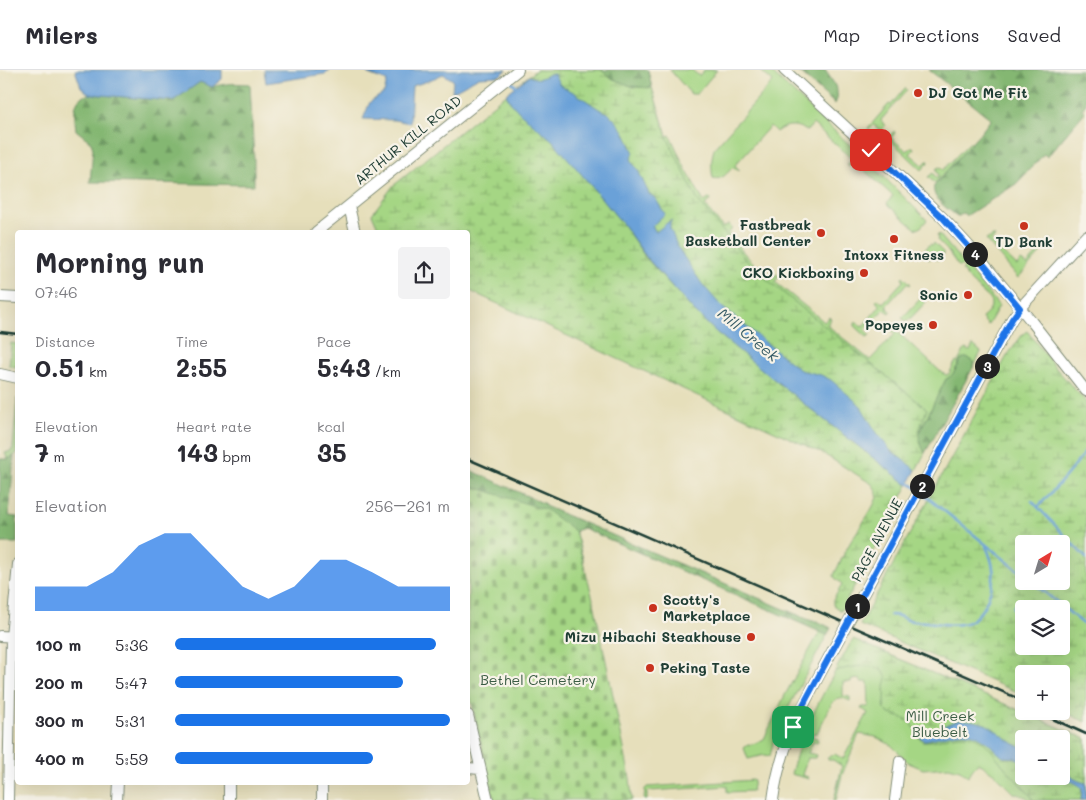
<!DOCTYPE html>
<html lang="en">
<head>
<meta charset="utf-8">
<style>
	:root { --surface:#fff; --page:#f2f2f3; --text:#2b2b33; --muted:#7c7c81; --line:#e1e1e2; --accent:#1a73e8 }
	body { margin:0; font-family:Mali,sans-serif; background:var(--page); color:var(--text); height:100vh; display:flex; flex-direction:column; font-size:19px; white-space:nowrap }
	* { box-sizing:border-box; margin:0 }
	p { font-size:16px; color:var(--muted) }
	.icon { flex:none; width:28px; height:28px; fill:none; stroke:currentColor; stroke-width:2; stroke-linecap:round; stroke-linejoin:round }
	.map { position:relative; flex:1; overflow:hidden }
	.side { position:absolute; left:15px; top:160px; width:455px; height:555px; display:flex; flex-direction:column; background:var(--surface); border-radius:5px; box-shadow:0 5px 20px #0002 }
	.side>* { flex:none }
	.needle { width:32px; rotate:38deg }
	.controls { position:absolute; left:1015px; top:465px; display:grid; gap:10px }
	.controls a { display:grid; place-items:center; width:55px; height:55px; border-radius:5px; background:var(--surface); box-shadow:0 5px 20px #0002; font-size:25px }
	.pin { position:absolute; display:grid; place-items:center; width:42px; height:42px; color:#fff; margin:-21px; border-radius:10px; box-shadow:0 2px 8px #0006 }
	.km { position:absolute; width:25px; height:25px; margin:-12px; border-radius:50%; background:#222; color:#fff; font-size:14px; line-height:25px; text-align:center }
	.round { display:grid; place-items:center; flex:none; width:52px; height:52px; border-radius:5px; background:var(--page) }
	.summary { display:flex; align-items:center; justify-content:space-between; height:85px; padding:0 20px }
	h1 { font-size:28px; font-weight:700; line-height:38px }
	.figures { display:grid; grid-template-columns:repeat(3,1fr); gap:8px; height:85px; padding:5px 20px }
	.figures div { display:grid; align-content:center }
	.figures b { font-size:25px; font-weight:700 }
	.figures small { font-size:14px; font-weight:400 }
	.figures p { font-size:14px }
	.chart { height:140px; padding:10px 20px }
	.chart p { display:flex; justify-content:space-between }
	.chart svg { width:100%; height:90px; margin-top:5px; fill:var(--accent); opacity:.7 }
	ul { padding:0 20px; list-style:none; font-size:16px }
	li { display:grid; grid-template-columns:80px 60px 1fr; align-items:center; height:38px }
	li i { height:12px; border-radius:6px; background:var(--accent) }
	header { display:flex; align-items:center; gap:30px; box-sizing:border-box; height:70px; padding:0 25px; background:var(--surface); border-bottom:1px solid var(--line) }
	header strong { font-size:24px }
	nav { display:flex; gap:28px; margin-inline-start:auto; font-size:18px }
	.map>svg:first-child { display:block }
	.green { fill:#a5d684; stroke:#628a5c; fill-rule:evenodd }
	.forest { fill:url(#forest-firs); stroke:#527a53 }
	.wetland { fill:url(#wetland-marsh); stroke:#628a5c; fill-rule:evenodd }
	.cemetery { fill:url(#cemetery-stones); stroke:#628a5c }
	.water { fill:#6aa1d8; stroke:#446f86 }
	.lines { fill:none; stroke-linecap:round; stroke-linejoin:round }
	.stream { stroke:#6aa1d8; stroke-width:2.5 }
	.minor-casing { stroke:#828e78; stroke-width:12 }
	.minor { stroke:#fff; stroke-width:10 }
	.rail { stroke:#1f3d34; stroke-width:2.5 }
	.minor-bridge-casing { stroke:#828e78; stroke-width:12; stroke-linecap:butt }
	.minor-bridge { stroke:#fff; stroke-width:10 }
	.route-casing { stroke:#fff; stroke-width:10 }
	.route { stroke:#1a73e8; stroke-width:6 }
	.poi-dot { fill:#c8321e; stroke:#f7f3e8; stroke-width:2 }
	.labels { text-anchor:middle; stroke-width:4.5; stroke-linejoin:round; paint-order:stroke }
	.poi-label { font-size:14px; font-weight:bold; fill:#1f3d34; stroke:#f7f3e8; text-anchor:end }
	.street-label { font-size:14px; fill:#1f3d34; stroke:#f7f3e8 }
	.park-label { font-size:14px; fill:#3a5c44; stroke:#f7f3e8 }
	.water-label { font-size:15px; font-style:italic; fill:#365b65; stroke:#f7f3e8 }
</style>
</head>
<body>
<header>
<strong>Milers</strong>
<nav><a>Map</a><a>Directions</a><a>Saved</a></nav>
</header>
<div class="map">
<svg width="1086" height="730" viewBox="0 0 1086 730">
	<defs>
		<pattern id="forest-firs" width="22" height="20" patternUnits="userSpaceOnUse" patternTransform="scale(1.25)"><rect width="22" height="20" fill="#84b772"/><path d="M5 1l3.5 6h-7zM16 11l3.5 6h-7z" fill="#6b965e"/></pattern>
		<pattern id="wetland-marsh" width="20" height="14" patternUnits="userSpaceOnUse" patternTransform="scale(1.25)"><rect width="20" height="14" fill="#a5d684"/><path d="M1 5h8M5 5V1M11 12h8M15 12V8" fill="none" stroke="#86af6d"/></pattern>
		<pattern id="cemetery-stones" width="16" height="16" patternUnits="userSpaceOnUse" patternTransform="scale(1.25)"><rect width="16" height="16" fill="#a5d684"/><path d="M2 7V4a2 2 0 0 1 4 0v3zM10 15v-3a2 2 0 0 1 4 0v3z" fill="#86af6d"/></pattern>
	</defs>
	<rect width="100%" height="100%" fill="#f7f3e8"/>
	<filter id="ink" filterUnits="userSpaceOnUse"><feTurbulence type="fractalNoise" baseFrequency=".02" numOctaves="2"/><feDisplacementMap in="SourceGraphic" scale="10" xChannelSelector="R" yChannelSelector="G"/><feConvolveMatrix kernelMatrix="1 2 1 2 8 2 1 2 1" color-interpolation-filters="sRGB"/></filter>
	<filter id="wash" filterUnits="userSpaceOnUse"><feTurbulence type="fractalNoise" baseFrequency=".0096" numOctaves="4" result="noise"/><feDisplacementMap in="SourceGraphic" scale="20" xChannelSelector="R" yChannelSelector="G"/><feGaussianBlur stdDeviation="1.12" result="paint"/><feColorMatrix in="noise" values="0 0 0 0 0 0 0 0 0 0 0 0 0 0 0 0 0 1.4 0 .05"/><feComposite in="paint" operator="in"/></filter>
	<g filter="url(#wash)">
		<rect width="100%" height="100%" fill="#e6dfbb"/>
		<!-- green -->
		<path class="green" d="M536,0H601L613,9L633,17L652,18L667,66L670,65L684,96L704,132L710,128L711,130L705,135L723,158L729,154L732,159L728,164L750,190L772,209L776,204L779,206L775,212L822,250L824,252L829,247L831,249L827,255L870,290L895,264L890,259L891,256L942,303L946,305L949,304L956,291L958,292L965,279L970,281L973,275L981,282L974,296V292L960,291L952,306L946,309L918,365L920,373L925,383L529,6Z
			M670,0H692L699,6L704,0H717L697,24H691Z
			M760,0H769L882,105L927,150L919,159L917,158L916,159L888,135L887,133L893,126L854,91L849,96L847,95L852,89L813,54L807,61C796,54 786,54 776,62L770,56L735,95L739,100V101L733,97C727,103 722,111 713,108C711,99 711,85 715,77L773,12Z
			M905,18L907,20L881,50L885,56L881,61L874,55L870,59L868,58L889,34L891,35Z
			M894,61L895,63L891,68L907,81L911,77H913L914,79L910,84L923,95L927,91H929L922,100L888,68Z
			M969,73H972L935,113L928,107L933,103L936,108L939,107L936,100L937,98L940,97L943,100Z
			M939,164L999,236L988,255L983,250L982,248C989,243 993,237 990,229L971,212L962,200L965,198L962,195L959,197L947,180L937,170L938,168L937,166Z
			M993,166H995L991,172L1017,196L1021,191L1027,195L1050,169L1052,170L1018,208L986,170Z
			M934,173L943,182V185L938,190L932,187L929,190L928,184L926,183H922L930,174L933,175Z
			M903,206L911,214L910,215L907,213L886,236L891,241L890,243L884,239L865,260L870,265L867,267L855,256V254L856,252L862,257L880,236L876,231L878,229L883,233L904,210L902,208Z
			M924,225L927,227L924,230L926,232L907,252L902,248Z
			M11,273L17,274V297L9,296Z
			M17,328V383L13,387L8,389L5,383L11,381L13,378Z
			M817,561L827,565L785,644L774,669L770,686L764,685L748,689L744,678L747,675L756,673L764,669L785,625L819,563Z
			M853,569L1086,669V730H1030L1026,727L1014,723L996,705L978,692L968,706L960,700L949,697L923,699L909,693L891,675L876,667L859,664L842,705L836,730H834L842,696L833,690H828V687L835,684L843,689L868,643L861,638L863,637H869L868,612H861L860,609L851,610V612H843V626L850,627V631C843,628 839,625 832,633L817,663H813L812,667L817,668L818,671L817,673L813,672L808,683L816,685L815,688H807L802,705L808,707L809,709L791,704C803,655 830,612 853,569ZM1024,669H1061V706H1024Z
			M754,710L752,721L727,722V716L649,721L647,722V730H644L645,719L647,717Z"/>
		<!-- forest -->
		<path class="forest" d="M601,0H648L652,18C629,17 619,14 601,0Z
			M797,0H825C832,11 842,21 835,34Z
			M929,0H1086V34L1082,39L1085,42L1047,87L1044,84L1016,114L966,146L964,143L959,146H957C948,139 931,129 934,116L982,61L991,49Z
			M200,12L212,17C225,13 236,13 250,14L254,90V115L90,112L93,79L91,72L76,60C75,50 72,34 81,27C84,26 87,25 89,24L173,31Z
			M963,288H967L974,292V296L925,383L920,373L918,365L946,309C955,306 956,295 963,288Z
			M14,386L9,446L17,447V473H0V389H8Z
			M468,399L545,434V436L812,551H817L831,558L827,565L583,458L575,461L584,492L468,515Z"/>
		<!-- wetland -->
		<path class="wetland" d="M536,0H601L613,9L633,17L652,18L667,67L697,129L746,190L765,208L927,339C920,359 914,363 925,383L915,402L727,249L656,163L640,135L522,11Z
			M510,21L568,80L583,106L622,153L646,188L693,240L716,262L808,337L908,415L841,541L833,535V530L842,515C840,510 834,510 834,505C839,495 844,483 850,473C855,463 877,435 877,425C877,421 874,417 872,414L822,383L468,220V162H380L372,144L393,116Z
			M1027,261L1055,297L1086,332V652L1061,641V604H1024V625L860,555L1007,286L1023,264ZM1024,474H1061V511H1024ZM1024,539H1061V576H1024Z
			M853,569L1086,669V730H1033L1031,726C1021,715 1011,705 1002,694C991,680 984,666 964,665C950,664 936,673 922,671C915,663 917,656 906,650C900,646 890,646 885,640C883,637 885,633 885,629C886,625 884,621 885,617C885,613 888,610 886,606C878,589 849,598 835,601ZM1024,669H1061V706H1024Z"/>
		<!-- cemetery -->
		<path class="cemetery" d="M468,415L546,440L575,461L594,533L630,708L632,730H494L468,617Z"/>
		<!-- water -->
		<path class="water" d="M75,0H222V9L212,17L200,12L173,31L89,24L81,17Z
			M264,0H330L325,4L266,13Z
			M364,0H507L499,6L479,7L452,22L453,10L443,4L428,11L412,16L410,53L394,50L363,49L370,32L384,23L387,11L368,4Z
			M549,4H554L560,15L575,23L599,39L608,43L615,50L624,61L634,83L631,88L633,94L637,98L649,124L655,128L665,144L652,156L656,162L667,153L672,150L670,153V158L678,178L702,214L722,237L800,300L821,305L831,310L845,322L860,335L875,360L890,380L916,400L908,415L808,337L716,262L693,240L647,188L622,153L583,106L552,70L520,43L511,33L506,24L529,6C538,10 540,9 549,4Z
			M959,650C968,650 978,651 987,655C1000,661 1009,674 1024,678V694C1016,686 1014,688 1003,687C996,682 991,674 983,669C964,656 945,667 926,670H923L919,666L920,660C926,658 932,661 938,658C946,656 950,652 959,650Z
			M1061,696C1068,705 1075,711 1086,713V730H1081L1082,718C1070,706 1054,712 1039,706H1061Z"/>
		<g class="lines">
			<!-- stream -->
			<path class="stream" d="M510,10L518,18
				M908,412L918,419
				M922,423L1024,505
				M1032,431L1086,488
				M1038,437C1055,419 1071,401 1086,381
				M1031,511L1086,556
				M1013,538L1015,535H1021L1028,539
				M1055,539L1063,537
				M890,545C894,545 898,545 901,547C904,548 905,550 908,550C914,552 921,551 927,552C957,556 975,560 988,528C996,507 995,496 986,476"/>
		</g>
	</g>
	<g filter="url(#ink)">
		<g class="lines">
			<defs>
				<path id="minor" d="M784,0L913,119L943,148L970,177L1032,252L1086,321
					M349,136L355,162
					M316,162L518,0
					M0,227L18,228
					M0,304L18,308
					M948,368L1012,249L1020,238L1086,166
					M0,566L17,567
					M468,645L488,730
					M468,698L480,699
					M8,730L11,567L18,494
					M117,730L118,712
					M229,730V712
					M322,730V712
					M773,730C780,676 802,637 828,589
					M895,730L900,691"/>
			</defs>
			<!-- minor casing -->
			<use href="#minor" class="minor-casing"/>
			<!-- minor -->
			<use href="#minor" class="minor"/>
			<!-- rail -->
			<path class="rail" d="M0,262L18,264
				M468,389L1024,631
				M1035,641L1086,664"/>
			<defs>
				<path id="minor-bridge" d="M828,589L948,368"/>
			</defs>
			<!-- minor-bridge casing -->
			<use href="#minor-bridge" class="minor-bridge-casing"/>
			<!-- minor-bridge -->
			<use href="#minor-bridge" class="minor-bridge"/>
		</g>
	</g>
	<g class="lines" filter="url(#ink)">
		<defs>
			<path id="route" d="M793,657L802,637L1012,249L1020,238L970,178L943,148L871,80"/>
		</defs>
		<!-- route casing -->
		<use href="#route" class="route-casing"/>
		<!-- route -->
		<use href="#route" class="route"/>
	</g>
	<!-- markers -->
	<g class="poi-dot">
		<circle cx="918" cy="23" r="5"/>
		<circle cx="1024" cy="156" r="5"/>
		<circle cx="821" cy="163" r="5"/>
		<circle cx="894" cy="169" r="5"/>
		<circle cx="864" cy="203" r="5"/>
		<circle cx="968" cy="225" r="5"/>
		<circle cx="933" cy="255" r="5"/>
		<circle cx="653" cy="538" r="5"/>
		<circle cx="751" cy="567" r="5"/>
		<circle cx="650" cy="598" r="5"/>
	</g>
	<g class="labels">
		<!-- poi labels -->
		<g class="poi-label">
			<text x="928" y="28" text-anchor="start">DJ Got Me Fit</text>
			<text x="811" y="160">Fastbreak<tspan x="811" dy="16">Basketball Center</tspan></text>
			<text x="1024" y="177" text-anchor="middle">TD Bank</text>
			<text x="894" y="190" text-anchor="middle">Intoxx Fitness</text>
			<text x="854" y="208">CKO Kickboxing</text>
			<text x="958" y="230">Sonic</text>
			<text x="923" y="260">Popeyes</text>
			<text x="663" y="535" text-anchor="start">Scotty's<tspan x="663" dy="16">Marketplace</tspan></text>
			<text x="741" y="572">Mizu Hibachi Steakhouse</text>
			<text x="660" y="603" text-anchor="start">Peking Taste</text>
		</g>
		<!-- street labels -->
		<g class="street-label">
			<text transform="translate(408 70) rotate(-39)" y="5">ARTHUR KILL ROAD</text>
			<text transform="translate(877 470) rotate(-62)" y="5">PAGE AVENUE</text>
		</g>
		<!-- park labels -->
		<g class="park-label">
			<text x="538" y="615">Bethel Cemetery</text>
			<text x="940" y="651">Mill Creek<tspan x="940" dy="16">Bluebelt</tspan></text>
		</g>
		<!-- water labels -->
		<g class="water-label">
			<text transform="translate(748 265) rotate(40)" y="5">Mill Creek</text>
		</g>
	</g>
</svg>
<div class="controls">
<a><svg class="needle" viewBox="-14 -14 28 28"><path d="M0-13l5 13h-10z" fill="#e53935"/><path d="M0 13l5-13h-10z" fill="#7c7c81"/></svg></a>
<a><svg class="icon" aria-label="layers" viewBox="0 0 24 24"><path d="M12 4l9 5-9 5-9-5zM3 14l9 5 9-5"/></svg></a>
<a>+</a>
<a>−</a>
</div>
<div class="pin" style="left:793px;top:657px;background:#1e9e55"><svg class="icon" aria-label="arrive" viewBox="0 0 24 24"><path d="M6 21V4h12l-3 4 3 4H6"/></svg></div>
<div class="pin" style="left:871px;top:80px;background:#d93025"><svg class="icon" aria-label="check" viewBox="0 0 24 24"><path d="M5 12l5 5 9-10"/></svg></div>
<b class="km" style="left:857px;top:536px">1</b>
<b class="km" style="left:922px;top:416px">2</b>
<b class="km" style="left:987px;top:296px">3</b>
<b class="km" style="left:975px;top:184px">4</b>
<section class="side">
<div class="summary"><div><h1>Morning run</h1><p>07:46</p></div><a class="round"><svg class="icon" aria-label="share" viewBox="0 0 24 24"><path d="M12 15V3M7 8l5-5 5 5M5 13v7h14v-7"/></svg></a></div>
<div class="figures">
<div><p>Distance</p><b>0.51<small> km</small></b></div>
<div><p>Time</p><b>2:55</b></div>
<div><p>Pace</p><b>5:43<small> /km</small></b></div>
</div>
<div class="figures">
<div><p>Elevation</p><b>7<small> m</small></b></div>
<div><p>Heart rate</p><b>143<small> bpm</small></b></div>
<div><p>kcal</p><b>35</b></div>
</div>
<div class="chart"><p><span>Elevation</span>256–261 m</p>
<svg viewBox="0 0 160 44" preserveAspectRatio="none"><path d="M0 44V32L10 32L20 32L30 25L40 12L50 6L60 6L70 19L80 32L90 38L100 32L110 19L120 19L130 25L140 32L150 32L160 32V44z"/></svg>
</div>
<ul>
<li><b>100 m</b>5:36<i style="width:95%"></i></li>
<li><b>200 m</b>5:47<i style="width:83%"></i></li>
<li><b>300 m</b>5:31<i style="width:100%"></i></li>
<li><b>400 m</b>5:59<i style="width:72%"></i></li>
</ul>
</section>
</div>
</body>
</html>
